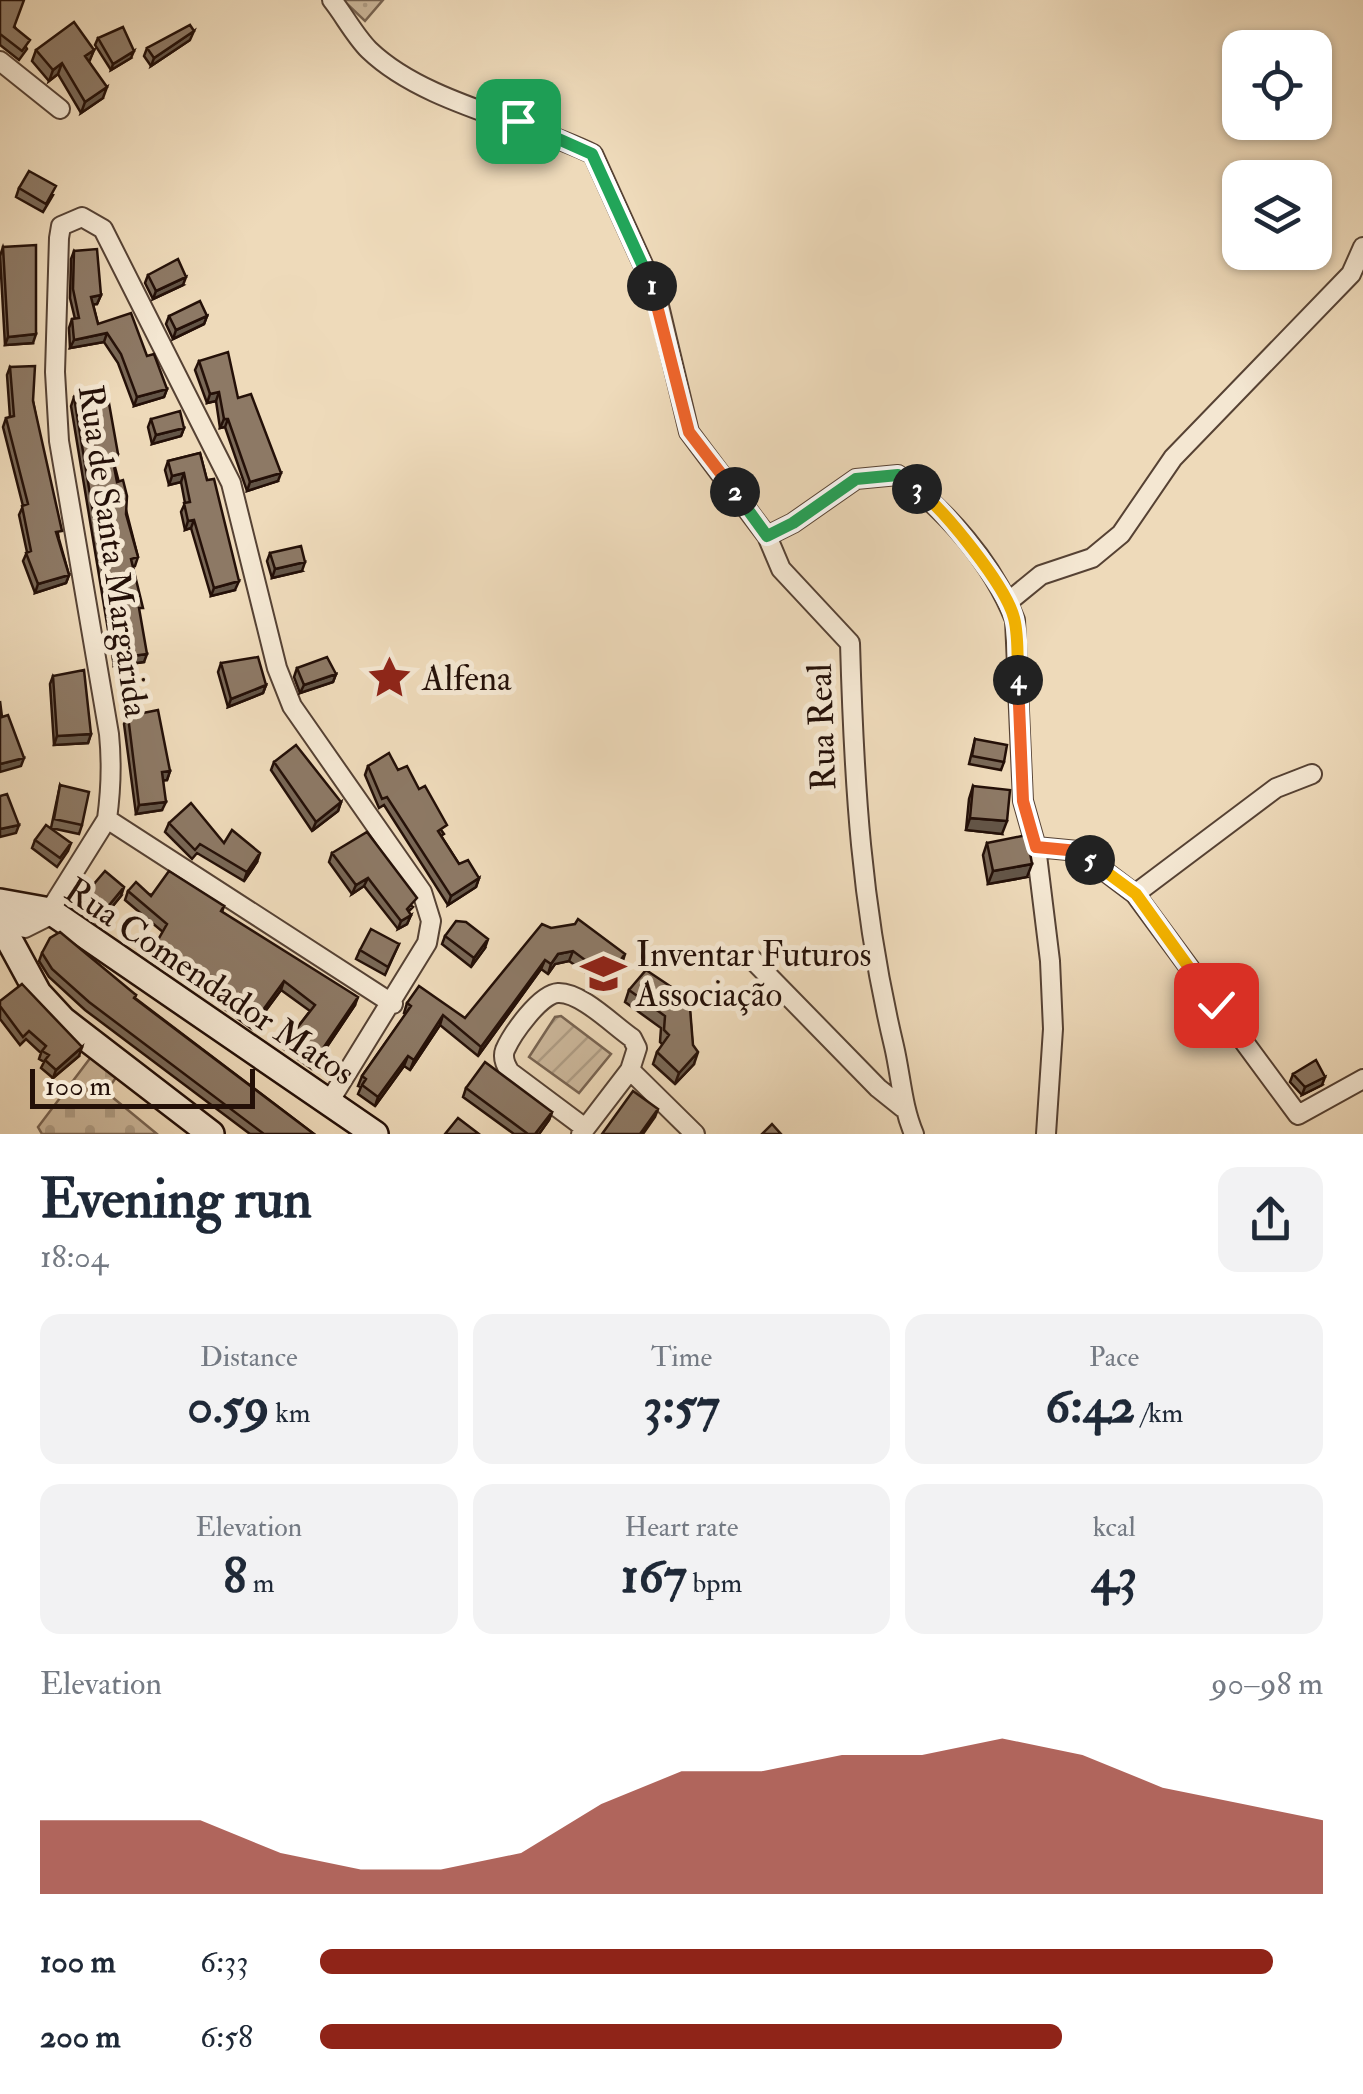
<!DOCTYPE html>
<html lang="en">
<head>
<meta charset="utf-8">
<style>
	:root { --surface:#fff; --page:#f2f2f3; --text:#1f2937; --muted:#747a83; --accent:#8f2418 }
	body { margin:0; font-family:"IM FELL Double Pica",serif; background:var(--page); color:var(--text); height:100vh; display:flex; flex-direction:column; font-size:38px; white-space:nowrap }
	* { box-sizing:border-box; margin:0 }
	p { font-size:32px; color:var(--muted) }
	.icon { flex:none; width:55px; height:55px; fill:none; stroke:currentColor; stroke-width:2; stroke-linecap:round; stroke-linejoin:round }
	.map { position:relative; height:1134px; overflow:hidden }
	.side { display:flex; flex-direction:column; background:var(--surface); flex:1 }
	.side>* { flex:none }
	.tools { position:absolute; left:1222px; top:30px; display:grid; gap:20px }
	.tools a { display:grid; place-items:center; width:110px; height:110px; border-radius:20px; background:var(--surface); box-shadow:0 2px 8px #0004; font-size:50px }
	.scale { position:absolute; left:30px; bottom:25px; width:225px; box-sizing:border-box; padding-left:10px; border:5px solid #241008; border-top:0; font-size:28px; line-height:35px; white-space:nowrap; color:#241008; -webkit-text-stroke:8px #f4e7d2; paint-order:stroke }
	.pin { position:absolute; display:grid; place-items:center; width:85px; height:85px; color:#fff; margin:-42px; border-radius:20px; box-shadow:0 5px 15px #0006 }
	.km { position:absolute; width:50px; height:50px; margin:-25px; border-radius:50%; background:#222; color:#fff; font-size:28px; line-height:50px; text-align:center }
	.round { display:grid; place-items:center; flex:none; width:105px; height:105px; border-radius:20px; background:var(--page) }
	.headline { display:flex; align-items:center; justify-content:space-between; height:170px; padding:0 40px }
	h1 { font-size:55px; font-weight:700; line-height:75px }
	.figures { display:grid; grid-template-columns:repeat(3,1fr); gap:15px; height:170px; padding:10px 40px }
	.figures div { display:grid; align-content:center; border-radius:20px; background:var(--page); text-align:center }
	.figures b { font-size:50px; font-weight:700 }
	.figures small { font-size:28px; font-weight:400 }
	.figures p { font-size:28px }
	.chart { height:280px; padding:20px 40px }
	.chart p { display:flex; justify-content:space-between }
	.chart svg { width:100%; height:180px; margin-top:10px; fill:var(--accent); opacity:.7 }
	ul { padding:0 40px; list-style:none; font-size:32px }
	li { display:grid; grid-template-columns:160px 120px 1fr; align-items:center; height:75px }
	li i { height:25px; border-radius:12px; background:var(--accent) }
	.map>svg:first-child { display:block }
	.cemetery { fill:url(#cemetery-stones); stroke:#786452; stroke-width:2.5 }
	.park { fill:url(#park-dots); stroke:#786452; stroke-width:2.5 }
	.garden { fill:url(#garden-furrows); stroke:#786452; stroke-width:2.5 }
	.lines { fill:none; stroke-linecap:round; stroke-linejoin:round }
	.street-casing { stroke:#564234; stroke-width:22 }
	.secondary-casing { stroke:#241008; stroke-width:30 }
	.street { stroke:#f4e7d2; stroke-width:18 }
	.secondary { stroke:#f4e7d2; stroke-width:25 }
	.wall { fill:#796857; stroke:#241008; stroke-width:2.5 }
	.shaded-wall { fill:#635547; stroke:#241008; stroke-width:2.5 }
	.building { fill:#8d7965; stroke:#241008; stroke-width:2.5 }
	.split-1-casing { stroke:#fff; stroke-width:20 }
	.split-2-casing { stroke:#fff; stroke-width:20 }
	.split-3-casing { stroke:#fff; stroke-width:20 }
	.split-4-casing { stroke:#fff; stroke-width:20 }
	.split-5-casing { stroke:#fff; stroke-width:20 }
	.split-6-casing { stroke:#fff; stroke-width:20 }
	.split-1 { stroke:#22a559; stroke-width:12 }
	.split-2 { stroke:#f0652b; stroke-width:12 }
	.split-3 { stroke:#22a559; stroke-width:12 }
	.split-4 { stroke:#f5b400; stroke-width:12 }
	.split-5 { stroke:#f0652b; stroke-width:12 }
	.split-6 { stroke:#f5b400; stroke-width:12 }
	.labels { text-anchor:middle; stroke-width:10; stroke-linejoin:round; paint-order:stroke }
	.street-label { font-size:35px; fill:#241008; stroke:#f4e7d2 }
	.poi-label { font-size:35px; fill:#241008; stroke:#f4e7d2; text-anchor:start }
</style>
</head>
<body>
<div class="map">
<svg width="1363" height="1134" viewBox="0 0 1363 1134">
	<defs>
		<pattern id="cemetery-stones" width="16" height="16" patternUnits="userSpaceOnUse" patternTransform="scale(2.5)"><rect width="16" height="16" fill="#ccb89c"/><path d="M2 7V4a2 2 0 0 1 4 0v3zM10 15v-3a2 2 0 0 1 4 0v3z" fill="#af9d85"/></pattern>
		<pattern id="park-dots" width="8" height="8" patternUnits="userSpaceOnUse" patternTransform="scale(2.5)"><rect width="8" height="8" fill="#ccb89c"/><path d="M2 2h.1M6 6h.1" fill="none" stroke="#af9d85" stroke-width="1.8" stroke-linecap="round"/></pattern>
		<pattern id="garden-furrows" width="10" height="10" patternUnits="userSpaceOnUse" patternTransform="scale(2.5)"><rect width="10" height="10" fill="#ccb89c"/><path d="M-1 1l2-2M0 10L10 0M9 11l2-2" fill="none" stroke="#af9d85"/></pattern>
	</defs>
	<rect width="100%" height="100%" fill="#eedaba"/>
	<filter id="stains"><feTurbulence type="fractalNoise" baseFrequency=".002" numOctaves="4"/><feColorMatrix values="0 0 0 0 .2 0 0 0 0 .09 0 0 0 0 .02 0 0 0 .5 -.17"/></filter>
	<radialGradient id="worn" r=".72"><stop offset=".6" stop-color="#630" stop-opacity="0"/><stop offset="1" stop-color="#630" stop-opacity=".3"/></radialGradient>
	<!-- cemetery -->
	<path class="cemetery" d="M91,1057L117,1076L106,1092L157,1134H42L38,1127Z"/>
	<!-- park -->
	<path class="park" d="M343,0H383L365,21Z"/>
	<!-- garden -->
	<path class="garden" d="M561,1016L611,1054L579,1093L529,1057L555,1017Z"/>
	<g class="lines">
		<defs>
			<path id="street" d="M332,0C344,15 355,36 369,50C424,103 524,120 593,154L656,293L689,432L767,536L781,569L850,643C854,784 861,908 894,1046C901,1076 902,1106 914,1134
				M0,61L60,109
				M767,536L793,523L856,479L898,475C947,511 992,562 1015,620L1023,801L1036,847L1050,961L1053,1029L1046,1134
				M1008,602L1041,575L1092,558L1121,534L1173,458L1351,274L1363,247
				M107,819L393,1004
				M1036,847L1078,851L1135,894L1298,1115L1363,1079
				M1135,894L1276,788L1312,774
				M0,920L25,928L45,918L107,819C111,790 112,764 109,734L59,441L55,372L59,238L61,226L82,217L103,229L231,483L277,668L292,706L422,892L431,921L427,943L329,1102
				M751,958L878,1088L903,1108
				M630,1070L695,1134
				M581,1134L630,1070L637,1048L632,1038C613,1025 581,992 558,993C540,994 512,1034 505,1050C502,1058 506,1066 510,1072L585,1128"/>
			<path id="secondary" d="M0,902L50,911L375,1134
				M0,923L38,993L63,1020L211,1134"/>
		</defs>
		<!-- street casing -->
		<use href="#street" class="street-casing"/>
		<!-- secondary casing -->
		<use href="#secondary" class="secondary-casing"/>
		<!-- street -->
		<use href="#street" class="street"/>
		<!-- secondary -->
		<use href="#secondary" class="secondary"/>
	</g>
	<!-- wall -->
	<path class="wall" d="M0,0L27,49L19,60L0,45Z
		M98,38L131,58L111,70L95,45Z
		M190,40L151,66L144,56L147,48Z
		M36,50H94L89,61L103,98L81,113L58,74L49,81L32,61Z
		M19,188L53,195L43,212L16,197Z
		M3,247L33,343L5,345L0,256Z
		M74,251L101,295L97,304H93L98,324L147,356L167,389L164,397L134,406L118,363L104,342L70,348L69,328L72,319H75L70,298L71,259Z
		M148,275L183,285L153,299L145,283Z
		M169,316H207L204,324L173,339L166,324Z
		M199,361L238,398L278,481L247,491L225,427L220,428L216,401L207,403L195,370Z
		M10,367L33,401L59,539L69,575L66,583L35,593L23,561L27,552L19,515L23,506L3,427L6,418L10,417L7,375Z
		M74,397L118,454L115,463H114L138,557L135,566H133L144,662L114,666L71,406Z
		M151,419L184,428L181,436L152,444L148,427Z
		M200,453L235,590L211,596L191,528L185,530L181,512L185,503L181,482L169,485L165,470L168,461Z
		M270,553L302,571L272,578L267,561Z
		M221,663L266,685L263,693L228,707L218,672Z
		M297,668L336,674L333,682L300,693L294,677Z
		M53,676L91,734L88,743L54,745L50,684Z
		M128,716L170,771L167,780H163L162,810L136,814L124,724Z
		M975,739L1004,762L1001,770L969,764Z
		M274,762L341,802L338,811L312,831L271,770Z
		M368,766L398,770L444,834L441,836L459,864L479,878L476,887L448,905L384,805L379,808L365,775Z
		M60,785L82,825L79,834L51,828Z
		M973,786L1002,834L966,830L969,799Z
		M169,823L224,843L257,862L244,881L197,853L192,859L165,832Z
		M35,840L71,843L68,851L57,867L32,848Z
		M987,843L1027,877L988,884L983,855Z
		M332,853L413,907L408,912L411,915L407,924L398,929L364,886L352,894L329,862Z
		M128,891L224,906L222,912L355,1005L312,1069L284,1049L287,1041L310,1011L281,990L252,1029L151,955L163,932L125,900Z
		M121,896L98,924L78,907L81,899Z
		M551,928L622,964L605,986L569,961L555,964L548,974L541,969L478,1056L440,1025L410,1070L404,1066L375,1106L358,1094L361,1087L358,1086L362,1076L406,1014L404,1013L407,1003L465,1018Z
		M445,936L485,948L471,967L442,944Z
		M399,944L385,975L356,959L360,950Z
		M42,953L136,995L135,998L314,1134H250L85,1010L49,977L39,961Z
		M629,990L690,1013L694,1064L675,1084L653,1064L657,1052L663,1045L660,1042L661,1028L625,1002Z
		M0,1001L79,1056L53,1078L41,1068L44,1062L39,1059L41,1053L26,1039L20,1045L0,1019Z
		M1293,1074L1322,1085L1302,1095L1290,1082Z
		M466,1088L552,1112L549,1120L539,1134H514L463,1097Z"/>
	<!-- shaded-wall -->
	<path class="shaded-wall" d="M194,31L190,40L151,66L154,58Z
		M94,50L90,60L81,67L85,56Z
		M134,51L131,58L111,70L113,64Z
		M62,63L58,74L49,81L53,70Z
		M107,87L103,98L81,113L85,102Z
		M186,277L183,285L153,299L156,291Z
		M101,295L97,304L88,305L91,297Z
		M207,316L204,324L173,339L176,330Z
		M107,333L104,342L70,348L74,340Z
		M36,334L33,343L5,345L8,337Z
		M167,389L164,397L134,406L137,397Z
		M219,392L216,401L207,403L210,394Z
		M224,419H228L225,427L220,428Z
		M184,428L181,436L152,444L156,435Z
		M184,473L181,482L169,485L172,476Z
		M281,473L278,481L247,491L250,482Z
		M194,520L191,528L185,530L188,521Z
		M305,562L302,571L272,578L275,569Z
		M69,575L66,583L35,593L38,584Z
		M239,581L235,590L211,596L214,588Z
		M147,654L144,662L114,666L117,658Z
		M336,674L333,682L300,693L304,685Z
		M266,685L263,693L228,707L231,699Z
		M91,734L88,743L54,745L57,736Z
		M24,758L21,766L0,772V764Z
		M170,771L167,780L159,781L162,772Z
		M166,802L162,810L136,814L139,805Z
		M341,802L338,811L312,831L316,822Z
		M970,818L1007,821L1002,834L966,830Z
		M19,825L16,833L0,837V829Z
		M260,853L257,862L244,881L247,872Z
		M1032,864L1027,877L988,884L993,871Z
		M368,878L364,886L352,894L356,885Z
		M479,878L476,887L448,905L451,896Z
		M124,887L121,896L98,924L101,915Z
		M411,915L407,924L398,929L401,921Z
		M488,939L485,948L471,967L474,958Z
		M573,951L569,961L555,964L548,974L551,964L558,954Z
		M625,954L622,964L605,986L608,977Z
		M545,960L541,969L478,1056L481,1047Z
		M284,981L281,990L252,1029L255,1021Z
		M358,997L355,1005L312,1069L315,1060Z
		M443,1015L440,1025L410,1070L414,1060Z
		M82,1047L79,1056L53,1078L56,1070Z
		M698,1052L694,1064L675,1084L679,1073Z
		M408,1056L404,1066L375,1106L378,1097Z
		M1325,1077L1322,1085L1302,1095L1305,1087Z
		M658,1109L655,1117L643,1134H640Z
		M552,1112L549,1120L539,1134H535Z"/>
	<!-- building -->
	<path class="building" d="M0,0H24L14,27L30,40L22,51L0,34Z
		M74,22L94,50L85,56L107,87L85,102L62,63L53,70L36,50Z
		M190,25L194,31L154,58L147,48Z
		M123,27L134,51L113,64L98,38Z
		M29,171L56,186L46,204L19,188Z
		M36,245V334L8,337L3,247Z
		M97,249L101,295L91,297L98,324L131,313L147,356L154,354L167,389L137,397L121,354L107,333L74,340L72,319L79,318L73,289L74,251Z
		M178,259L186,277L156,291L148,275Z
		M200,301L207,316L176,330L169,316Z
		M228,352L238,398L251,394L281,473L250,482L228,419H224L219,392L210,394L199,361Z
		M35,366L33,401L62,531L56,532L69,575L38,584L26,553L31,551L22,506L28,504L6,418L14,416L10,367Z
		M107,392L118,454L112,456L117,482L123,480L127,496L126,514L138,557L131,559L143,608H139L147,654L117,658L74,397Z
		M180,411L184,428L156,435L151,419Z
		M200,453L207,480L214,479L239,581L214,588L194,520L188,521L184,503L190,502L184,473L172,476L168,461Z
		M301,546L305,562L275,569L270,553Z
		M258,657L266,685L231,699L221,663Z
		M327,657L336,674L304,685L297,668Z
		M84,670L91,734L57,736L53,676Z
		M0,701L2,717L8,715L24,758L0,764Z
		M158,710L170,771L162,772L166,802L139,805L128,716Z
		M975,739L1007,745L1004,762L972,756Z
		M296,745L341,802L316,822L274,762Z
		M389,753L398,770L407,766L419,789L425,786L447,825L438,831L459,864L468,860L479,878L451,896L387,797L382,799L368,766Z
		M60,785L89,792L82,825L54,819Z
		M973,786L1010,790L1007,821L970,818Z
		M7,794L19,825L0,829V796Z
		M191,803L224,843L232,830L260,853L247,872L200,844L195,850L169,823Z
		M46,825L71,843L60,858L35,840Z
		M367,832L417,898L407,909L411,915L401,921L368,878L356,885L332,853Z
		M1027,835L1032,864L993,871L987,843Z
		M105,871L124,887L101,915L81,899Z
		M169,871L224,906L221,911L358,997L315,1060L287,1041L315,1005L284,981L255,1021L154,947L167,924L128,891L136,882L151,896Z
		M578,919L625,954L608,977L573,951L558,954L551,964L545,960L481,1047L443,1015L414,1060L408,1056L378,1097L362,1085L366,1079L362,1076L411,1006L407,1003L419,986L465,1018L542,924L551,928L575,924Z
		M456,921L466,922L488,939L474,958L445,936Z
		M371,929L399,944L388,967L360,950Z
		M60,932L136,995L134,998L314,1134H264L89,1002L52,969L42,953L50,938Z
		M646,970L694,1002L690,1008L693,1045L698,1052L679,1073L657,1052L669,1035L664,1030L665,1016L629,990Z
		M22,984L82,1047L56,1070L45,1060L49,1055L42,1051L46,1046L29,1031L23,1037L0,1006V1001Z
		M1316,1060L1325,1077L1305,1087L1293,1074Z
		M485,1062L552,1112L535,1134H528L466,1088Z
		M633,1091L658,1109L640,1134H602Z
		M458,1118L479,1134H445Z
		M772,1124L781,1134H762Z"/>
	<g class="lines">
		<defs>
			<path id="split-1" d="M518,121L592,154L652,286"/>
			<path id="split-2" d="M652,286L689,432L735,492"/>
			<path id="split-3" d="M735,492L767,536L793,523L856,479L898,475L917,489"/>
			<path id="split-4" d="M917,489C944,509 1006,586 1014,618C1019,637 1017,660 1018,680"/>
			<path id="split-5" d="M1018,680L1023,801L1036,847L1078,851L1090,860"/>
			<path id="split-6" d="M1090,860L1136,894L1216,1005"/>
		</defs>
		<!-- split-1 casing -->
		<use href="#split-1" class="split-1-casing"/>
		<!-- split-2 casing -->
		<use href="#split-2" class="split-2-casing"/>
		<!-- split-3 casing -->
		<use href="#split-3" class="split-3-casing"/>
		<!-- split-4 casing -->
		<use href="#split-4" class="split-4-casing"/>
		<!-- split-5 casing -->
		<use href="#split-5" class="split-5-casing"/>
		<!-- split-6 casing -->
		<use href="#split-6" class="split-6-casing"/>
		<!-- split-1 -->
		<use href="#split-1" class="split-1"/>
		<!-- split-2 -->
		<use href="#split-2" class="split-2"/>
		<!-- split-3 -->
		<use href="#split-3" class="split-3"/>
		<!-- split-4 -->
		<use href="#split-4" class="split-4"/>
		<!-- split-5 -->
		<use href="#split-5" class="split-5"/>
		<!-- split-6 -->
		<use href="#split-6" class="split-6"/>
	</g>
	<!-- icons -->
	<defs>
		<symbol id="sight-bare" viewBox="-9 -9 18 18"><path d="M0-6L1.8-2.2L6-1.7L2.9 1.2L3.7 5.4L0 3.3L-3.7 5.4L-2.9 1.2L-6-1.7L-1.8-2.2Z" fill="#8f2418" stroke="#f4e7d2" stroke-width="2.5" paint-order="stroke"/></symbol>
		<symbol id="school-bare" viewBox="-9 -9 18 18"><path d="M0-5L7-2L0 1L-7-2ZM-4 1L0 2.5L4 1V4Q0 6-4 4Z" fill="#8f2418" stroke="#f4e7d2" stroke-width="2.5" paint-order="stroke"/></symbol>
	</defs>
	<g fill-rule="evenodd">
		<use href="#sight-bare" x="358" y="646" width="63" height="63"/>
		<use href="#school-bare" x="572" y="942" width="63" height="63"/>
	</g>
	<g class="labels">
		<!-- street labels -->
		<g class="street-label">
			<text transform="translate(114 551) rotate(82)" y="12">Rua de Santa Margarida</text>
			<text transform="translate(821 727) rotate(-92)" y="12">Rua Real</text>
			<text transform="translate(210 981) rotate(34)" y="12">Rua Comendador Matos</text>
		</g>
		<!-- poi labels -->
		<g class="poi-label">
			<text x="422" y="690">Alfena</text>
			<text x="636" y="966">Inventar Futuros<tspan x="636" dy="40">Associação</tspan></text>
		</g>
	</g>
	<rect width="100%" height="100%" filter="url(#stains)"/>
	<rect width="100%" height="100%" fill="url(#worn)"/>
</svg>
<div class="tools">
<a><svg class="icon" aria-label="locate" viewBox="0 0 24 24"><circle cx="12" cy="12" r="6"/><path d="M12 2v4M12 18v4M2 12h4M18 12h4"/></svg></a>
<a><svg class="icon" aria-label="layers" viewBox="0 0 24 24"><path d="M12 4l9 5-9 5-9-5zM3 14l9 5 9-5"/></svg></a>
</div>
<div class="scale">100 m</div>
<div class="pin" style="left:518px;top:121px;background:#1e9e55"><svg class="icon" aria-label="arrive" viewBox="0 0 24 24"><path d="M6 21V4h12l-3 4 3 4H6"/></svg></div>
<div class="pin" style="left:1216px;top:1005px;background:#d93025"><svg class="icon" aria-label="check" viewBox="0 0 24 24"><path d="M5 12l5 5 9-10"/></svg></div>
<b class="km" style="left:652px;top:286px">1</b>
<b class="km" style="left:735px;top:492px">2</b>
<b class="km" style="left:917px;top:489px">3</b>
<b class="km" style="left:1018px;top:680px">4</b>
<b class="km" style="left:1090px;top:860px">5</b>
</div>
<section class="side">
<div class="headline"><div><h1>Evening run</h1><p>18:04</p></div><a class="round"><svg class="icon" aria-label="share" viewBox="0 0 24 24"><path d="M12 15V3M7 8l5-5 5 5M5 13v7h14v-7"/></svg></a></div>
<div class="figures">
<div><p>Distance</p><b>0.59<small> km</small></b></div>
<div><p>Time</p><b>3:57</b></div>
<div><p>Pace</p><b>6:42<small> /km</small></b></div>
</div>
<div class="figures">
<div><p>Elevation</p><b>8<small> m</small></b></div>
<div><p>Heart rate</p><b>167<small> bpm</small></b></div>
<div><p>kcal</p><b>43</b></div>
</div>
<div class="chart"><p><span>Elevation</span>90–98 m</p>
<svg viewBox="0 0 160 44" preserveAspectRatio="none"><path d="M0 44V26L10 26L20 26L30 34L40 38L50 38L60 34L70 22L80 14L90 14L100 10L110 10L120 6L130 10L140 18L150 22L160 26V44z"/></svg>
</div>
<ul>
<li><b>100 m</b>6:33<i style="width:95%"></i></li>
<li><b>200 m</b>6:58<i style="width:74%"></i></li>
</ul>
</section>
</body>
</html>
